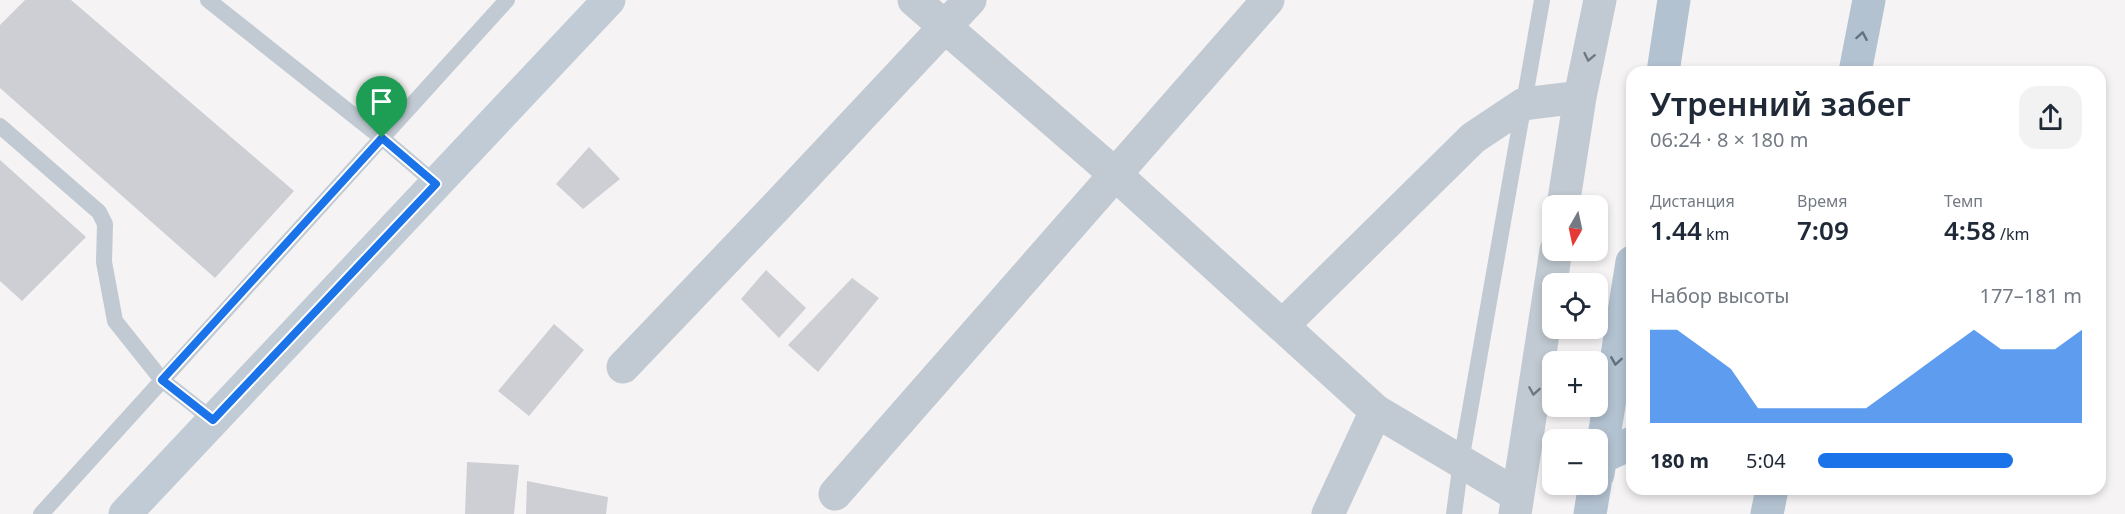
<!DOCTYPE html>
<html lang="ru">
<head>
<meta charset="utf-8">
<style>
	:root { --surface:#fff; --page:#f2f2f3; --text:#1f2937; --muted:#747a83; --accent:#1a73e8 }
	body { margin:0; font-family:"Noto Sans",sans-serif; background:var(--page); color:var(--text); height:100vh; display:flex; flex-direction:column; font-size:22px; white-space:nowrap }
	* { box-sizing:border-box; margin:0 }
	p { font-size:20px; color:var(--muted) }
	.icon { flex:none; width:33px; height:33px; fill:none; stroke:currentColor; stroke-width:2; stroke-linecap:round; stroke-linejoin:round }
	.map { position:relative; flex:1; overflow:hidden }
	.details { position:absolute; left:1626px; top:66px; width:480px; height:429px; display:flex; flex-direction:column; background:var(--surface); border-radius:18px; box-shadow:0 3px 9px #0003 }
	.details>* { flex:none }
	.needle { width:39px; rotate:189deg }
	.controls { position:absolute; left:1542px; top:195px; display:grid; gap:12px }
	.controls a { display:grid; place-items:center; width:66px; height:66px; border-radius:12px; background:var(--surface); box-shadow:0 3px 9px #0003; font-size:30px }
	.pin { position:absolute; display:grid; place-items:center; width:51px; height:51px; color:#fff; margin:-62px -26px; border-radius:50% 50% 50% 0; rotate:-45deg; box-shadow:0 0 6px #0007 }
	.pin .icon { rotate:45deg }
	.round { display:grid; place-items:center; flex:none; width:63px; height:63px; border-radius:18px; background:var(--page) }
	.head { display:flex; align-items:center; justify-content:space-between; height:102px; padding:0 24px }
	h1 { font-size:33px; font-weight:600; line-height:45px }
	.stats { display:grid; grid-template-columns:repeat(3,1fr); gap:9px; height:102px; padding:6px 24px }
	.stats div { display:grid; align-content:center }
	.stats b { font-size:26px; font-weight:600 }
	.stats small { font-size:16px; font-weight:400 }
	.stats p { font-size:16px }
	.chart { height:168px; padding:12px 24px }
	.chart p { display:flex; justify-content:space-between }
	.chart svg { width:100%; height:108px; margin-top:6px; fill:var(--accent); opacity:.7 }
	ul { padding:0 24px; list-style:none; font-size:20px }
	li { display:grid; grid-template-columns:96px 72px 1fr; align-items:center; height:45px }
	li i { height:15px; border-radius:8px; background:var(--accent) }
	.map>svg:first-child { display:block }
	.building { fill:#cdcfd5 }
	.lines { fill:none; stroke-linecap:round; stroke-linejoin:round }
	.service { stroke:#c1cad2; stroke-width:16 }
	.minor { stroke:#c1cad2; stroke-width:33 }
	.secondary { stroke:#c1cbd6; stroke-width:33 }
	.primary { stroke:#b3c2d1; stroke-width:33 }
	.oneway { stroke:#64717d }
	.oneway2 { stroke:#6e7983 }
	.route-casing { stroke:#fff; stroke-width:12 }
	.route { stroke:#1a73e8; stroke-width:8 }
</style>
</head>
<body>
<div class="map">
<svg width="2125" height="514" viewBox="0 0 2125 514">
	<rect width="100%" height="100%" fill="#f5f3f3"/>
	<!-- building -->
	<path class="building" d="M25,0H71L294,191L215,278L0,88V25Z
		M589,147L620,179L583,209L556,184Z
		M0,160L86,237L22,301L0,281Z
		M766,270L806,308L779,338L741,299Z
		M852,278L879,298L818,372L788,345Z
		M554,324L584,350L529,416L498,391Z
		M467,462L519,465L514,514H465Z
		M527,481L608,497L606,514H526Z"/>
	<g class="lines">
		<!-- service -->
		<path class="service" d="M208,0L382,138L436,184
			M0,126L99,212L105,224L104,262L115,321L162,380L213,420
			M41,514L507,0
			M1454,514L1461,461L1542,0"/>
		<!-- minor -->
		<path class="minor" d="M914,0L1116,175L1376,411L1517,495
			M1563,206L1580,97L1600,0
			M1282,326L1473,138L1524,104L1580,97
			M623,367L775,208L970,0
			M835,494L1268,0
			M1328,514L1376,411
			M1515,514L1556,250"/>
		<!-- secondary -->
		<path class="secondary" d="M125,514L609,0"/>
		<!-- primary -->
		<path class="primary" d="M1663,72L1674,0
			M1855,72L1869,0
			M1600,458L1632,443
			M1598,474L1632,262
			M1590,514L1595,484
			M1767,514L1772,489"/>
	</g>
	<!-- one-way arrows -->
	<defs><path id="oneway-chevron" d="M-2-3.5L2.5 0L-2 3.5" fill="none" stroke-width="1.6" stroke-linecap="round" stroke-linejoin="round" transform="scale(1.5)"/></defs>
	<g class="oneway">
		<use href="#oneway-chevron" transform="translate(1862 36) rotate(-80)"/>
		<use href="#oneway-chevron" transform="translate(1616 361) rotate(99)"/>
	</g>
	<g class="oneway2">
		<use href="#oneway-chevron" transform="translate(1589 57) rotate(102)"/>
		<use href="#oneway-chevron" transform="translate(1534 391) rotate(99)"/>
	</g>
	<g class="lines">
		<defs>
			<path id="route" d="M382,138L436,184L213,420L162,380Z"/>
		</defs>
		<!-- route casing -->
		<use href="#route" class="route-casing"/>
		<!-- route -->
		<use href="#route" class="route"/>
	</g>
</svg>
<div class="controls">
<a><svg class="needle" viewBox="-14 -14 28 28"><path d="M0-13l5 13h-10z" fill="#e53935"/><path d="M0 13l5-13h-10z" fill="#747a83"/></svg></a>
<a><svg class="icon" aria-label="locate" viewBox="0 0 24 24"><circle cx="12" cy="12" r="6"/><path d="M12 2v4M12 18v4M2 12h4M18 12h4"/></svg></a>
<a>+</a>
<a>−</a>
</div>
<div class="pin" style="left:382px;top:138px;background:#1e9e55"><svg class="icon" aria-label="arrive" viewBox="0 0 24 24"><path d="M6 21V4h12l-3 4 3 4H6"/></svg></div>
<section class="details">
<div class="head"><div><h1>Утренний забег</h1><p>06:24 · 8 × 180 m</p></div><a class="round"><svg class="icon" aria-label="share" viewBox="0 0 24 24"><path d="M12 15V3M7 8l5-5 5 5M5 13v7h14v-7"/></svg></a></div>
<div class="stats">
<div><p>Дистанция</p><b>1.44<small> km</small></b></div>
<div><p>Время</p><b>7:09</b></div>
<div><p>Темп</p><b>4:58<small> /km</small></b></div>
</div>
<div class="chart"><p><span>Набор высоты</span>177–181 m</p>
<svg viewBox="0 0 160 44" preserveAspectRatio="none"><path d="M0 44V6L10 6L20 14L30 22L40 38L50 38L60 38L70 38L80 38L90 30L100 22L110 14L120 6L130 14L140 14L150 14L160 6V44z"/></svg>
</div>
<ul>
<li><b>180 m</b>5:04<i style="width:74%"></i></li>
</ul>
</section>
</div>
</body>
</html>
